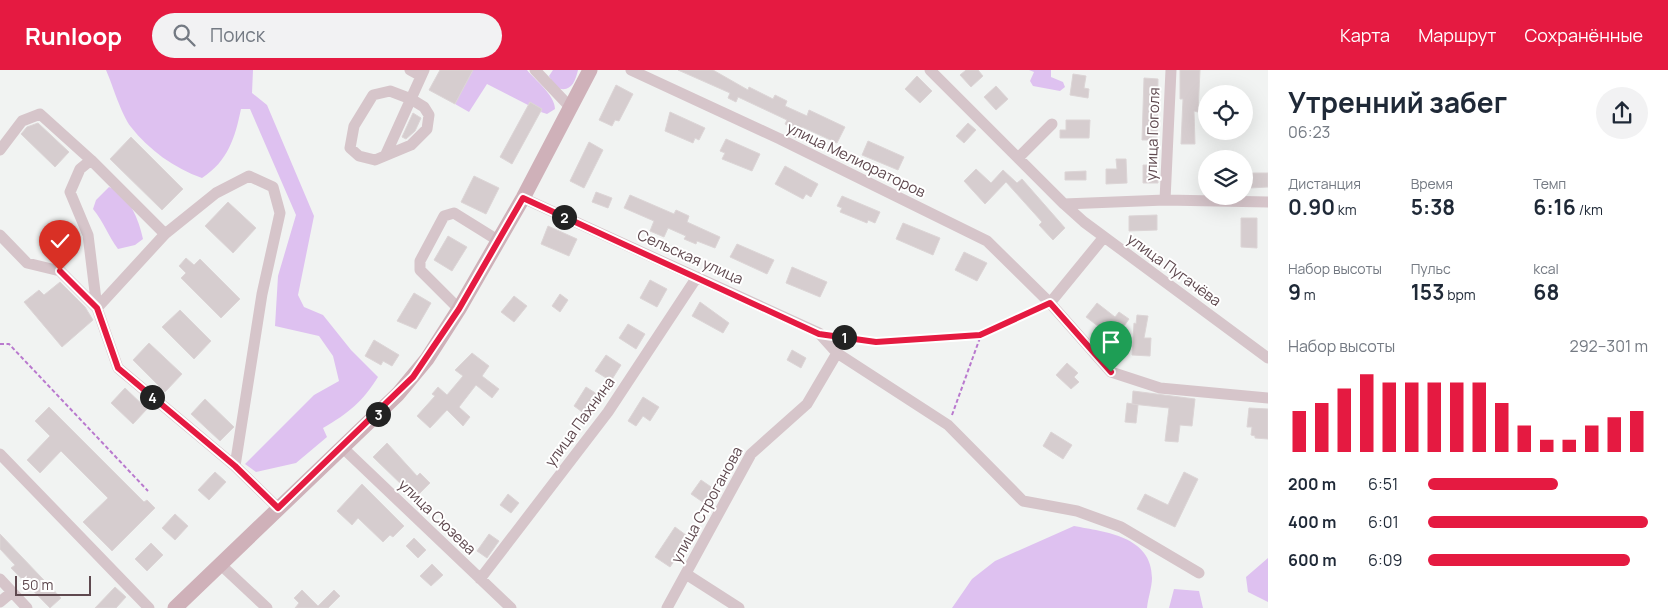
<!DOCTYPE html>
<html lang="ru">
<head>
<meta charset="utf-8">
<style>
	:root { --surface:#fff; --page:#f2f2f3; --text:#1f2937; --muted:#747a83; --accent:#e51a41 }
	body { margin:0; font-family:Manrope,sans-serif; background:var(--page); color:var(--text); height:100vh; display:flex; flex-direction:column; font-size:19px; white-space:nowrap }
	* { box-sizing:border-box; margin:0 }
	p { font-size:16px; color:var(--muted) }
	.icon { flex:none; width:28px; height:28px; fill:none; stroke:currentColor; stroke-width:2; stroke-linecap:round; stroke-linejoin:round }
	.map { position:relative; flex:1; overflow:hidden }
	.side { display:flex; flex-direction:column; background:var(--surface); width:400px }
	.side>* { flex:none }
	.controls { position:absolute; left:1198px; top:15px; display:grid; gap:10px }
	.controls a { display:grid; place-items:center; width:55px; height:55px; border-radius:50%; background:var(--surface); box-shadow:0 5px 20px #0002; font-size:25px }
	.scale { position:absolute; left:15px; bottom:12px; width:76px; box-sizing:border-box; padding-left:5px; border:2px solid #5f494f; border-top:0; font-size:14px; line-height:18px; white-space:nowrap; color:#5f494f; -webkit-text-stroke:4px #fff; paint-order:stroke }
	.pin { position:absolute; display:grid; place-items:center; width:42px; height:42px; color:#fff; margin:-51px -21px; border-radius:50% 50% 50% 0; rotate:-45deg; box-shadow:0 0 5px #0007 }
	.pin .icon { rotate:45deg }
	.km { position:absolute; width:25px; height:25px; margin:-12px; border-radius:50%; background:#222; color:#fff; font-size:14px; line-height:25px; text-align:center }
	.round { display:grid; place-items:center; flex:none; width:52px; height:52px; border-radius:26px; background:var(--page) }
	.headline { display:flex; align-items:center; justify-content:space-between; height:85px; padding:0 20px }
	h1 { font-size:28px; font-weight:700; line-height:38px }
	.figures { display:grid; grid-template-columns:repeat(3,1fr); gap:8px; height:85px; padding:5px 20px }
	.figures div { display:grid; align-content:center }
	.figures b { font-size:21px; font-weight:700 }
	.figures small { font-size:14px; font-weight:400 }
	.figures p { font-size:14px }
	.chart { height:140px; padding:10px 20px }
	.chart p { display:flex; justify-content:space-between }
	.chart svg { width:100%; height:90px; margin-top:5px; stroke:var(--accent); stroke-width:6 }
	ul { padding:0 20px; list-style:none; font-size:16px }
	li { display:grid; grid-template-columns:80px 60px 1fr; align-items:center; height:38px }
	li i { height:12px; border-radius:6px; background:var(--accent) }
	header { display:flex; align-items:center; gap:30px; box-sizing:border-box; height:70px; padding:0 25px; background:var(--accent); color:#fff }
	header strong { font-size:24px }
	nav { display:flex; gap:28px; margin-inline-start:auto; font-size:18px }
	.search { width:350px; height:45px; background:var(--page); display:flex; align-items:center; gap:12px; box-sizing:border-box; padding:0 18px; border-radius:28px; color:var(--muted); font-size:19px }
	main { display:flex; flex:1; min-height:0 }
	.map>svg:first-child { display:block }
	.green { fill:#dec1f0 }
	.building { fill:#d6cdcf; stroke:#dcd5d6 }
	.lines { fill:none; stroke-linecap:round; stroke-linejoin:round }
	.path { stroke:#b979ce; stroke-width:2; stroke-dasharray:4 2.5; stroke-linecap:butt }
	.minor { stroke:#d6c5ca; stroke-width:11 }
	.major { stroke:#cfb1b9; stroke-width:15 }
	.route-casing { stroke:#fff; stroke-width:10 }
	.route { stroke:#e51a41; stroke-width:6 }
	.labels { text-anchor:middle; stroke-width:4; stroke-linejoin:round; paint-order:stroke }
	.street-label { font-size:15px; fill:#5f494f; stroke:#fff }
</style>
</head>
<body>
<header>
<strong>Runloop</strong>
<div class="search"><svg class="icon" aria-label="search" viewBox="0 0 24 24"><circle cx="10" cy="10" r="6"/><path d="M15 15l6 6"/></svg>Поиск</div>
<nav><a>Карта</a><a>Маршрут</a><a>Сохранённые</a></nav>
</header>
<main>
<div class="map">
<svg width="1268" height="538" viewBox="0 0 1268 538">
	<rect width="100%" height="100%" fill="#f1f3f2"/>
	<!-- green -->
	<path class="green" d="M106,0H253L252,23L267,35L314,146L298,225L304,237L323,245L351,280L378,307C362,332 349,343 323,358L327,367L296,393L256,402L245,394L314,325L339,311L333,286L319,266L275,256L278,206L296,145L250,39H241C235,68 228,91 202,108C174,98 149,80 131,57C121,44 113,16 106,0Z
		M473,0H527C535,10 555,25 555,39L547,44L541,42L542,39L530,32L528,35L487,14L469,42L455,34Z
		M553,0H578C575,13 570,24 555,17L549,6Z
		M1029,0H1051V7L1063,12L1065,17L1060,21L1033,16L1030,11L1034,2Z
		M109,117C129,124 139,150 143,169L135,175L118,179C108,166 104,152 93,139L96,130Z
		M1074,456C1105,462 1152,466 1152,508C1152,517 1148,528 1147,538H952L972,509L995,491Z
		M1268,488V532L1248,522L1246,507Z
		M1174,519L1199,521L1203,538H1169Z"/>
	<!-- building -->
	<path class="building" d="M440,0H473L455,34L429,20Z
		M678,0H713L748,20L749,17L773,29L775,25L787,31L785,36L807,46L809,40L845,57L837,73L802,57L797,68L788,64L791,57L785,54L787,50L738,27L736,32L728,28L730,23Z
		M966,0H978L983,6L971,17L960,5Z
		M1180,0H1200L1198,42L1194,41L1195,74H1181L1183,29H1180Z
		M1073,4L1086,6L1084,18L1089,19L1088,28L1070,25Z
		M917,6L932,21L920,33L905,19Z
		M1144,8L1158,9L1157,70H1142Z
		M616,15L633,24L619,51L615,50L612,56L599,50Z
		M996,16L1008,29L996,40L984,27Z
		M530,32L542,39L512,94L500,87Z
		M670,42L705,58L699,70L695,68L693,73L665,61Z
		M413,43L421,48L415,61L406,69L402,67Z
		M1066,50H1090L1089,68H1060V60H1066Z
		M38,53L69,82L55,97L21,64L27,57Z
		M968,53L976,60L964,73L956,66Z
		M131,67L183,119L162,140L110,89Z
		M726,69L760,84L752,101L722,89L725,83L720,81Z
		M868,71L904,87L898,100L862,85Z
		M589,72L603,80L584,118L570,111Z
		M1116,89H1126L1127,113L1106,114V99H1117Z
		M1143,95H1157L1158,113H1143Z
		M785,96L818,114L811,127L806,124L803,129L775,114Z
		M976,99L991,113L1003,100L1017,113L1022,109L1065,158L1053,170L1039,155L1042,152L1006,112L985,134L964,111Z
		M1086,101V110H1065V102Z
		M1250,103H1268V117L1250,118Z
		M474,106L499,118L486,144L461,132Z
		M596,122L612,128L608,138L592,132Z
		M630,125L674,144L676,140L689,146L687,152L720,167L715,178L697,171L696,174L684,169L686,166L668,158L664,167L650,161L654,151L624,138Z
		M842,126L880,142L875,153L868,150L867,153L840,142L842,138L837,136Z
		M228,132L256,158L233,183L205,156Z
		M1157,145V160L1129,161V146Z
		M1241,148H1257V178L1241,177Z
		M903,153L940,168L933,185L896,169Z
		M548,156L577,169L569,186L541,174Z
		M448,166L467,177L452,201L434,190Z
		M737,174L774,190L767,204L730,187Z
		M964,182L987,193L977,211L955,200Z
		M186,188L194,195L200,189L240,229L221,248L181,208L186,203L179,196Z
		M792,197L827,212L820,227L786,213Z
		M650,210L667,219L657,237L640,228Z
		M60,212L85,237L93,250L62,277L24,232L39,220L44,225Z
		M414,223L431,233L416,259L397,251Z
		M560,224L568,230L560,242L552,236Z
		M514,226L527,236L514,252L501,242Z
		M700,232L729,253L723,263L692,246Z
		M1097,233L1115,247L1119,242L1129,249L1115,269L1086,247Z
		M180,240L211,271L194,289L162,257Z
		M1137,245L1148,246L1144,268H1151L1150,286L1132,285L1134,253L1136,254Z
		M628,254L645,264L636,279L619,268Z
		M374,270L399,285L392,296L383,291L381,295L365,286Z
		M149,273L182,304L165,322L133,290Z
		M792,280L806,288L801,298L787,290Z
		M472,283L489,296L482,306L499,319L492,328L476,315L459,337L470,347L463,356L447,340L430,358L417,346L435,326L432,324L438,317L447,325L463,306L455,300Z
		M606,285L621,295L611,311L595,301Z
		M1067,293L1078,303L1074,307L1079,312L1071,319L1056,305Z
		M586,317L597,324L585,344L574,336Z
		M125,318L147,339L133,354L111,333Z
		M1133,321L1195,329L1192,356L1180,355L1178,372L1165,371L1169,338L1132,334Z
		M643,327L659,337L650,351L643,346L636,356L628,351Z
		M205,329L234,357L220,371L191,344Z
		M1127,333L1138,335L1136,353L1125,352Z
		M49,337L144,432L147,430L155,438L112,481L83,452L108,428L61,381L40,403L27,390L50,366L35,351Z
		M1249,338L1268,339V369L1255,368V366L1251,365L1252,357H1247Z
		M1051,362L1072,375L1063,389L1043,376Z
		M387,373L417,406L420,403L430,413L417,426L407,416L405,418L373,387Z
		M215,402L226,412L209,430L198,420Z
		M1184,402L1198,409L1175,457L1137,439L1145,424L1168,435Z
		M701,410L720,423L710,437L691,424Z
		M362,414L404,456L393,467L390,465L383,472L358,448L352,455L337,441Z
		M508,424L519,433L511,443L500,435Z
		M175,444L188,456L175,470L162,458Z
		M675,457L690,468L670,497L655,487Z
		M0,464L61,528L50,538L11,498L15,495L0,479Z
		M489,464L499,471L487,488L477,481Z
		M414,468L426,480L418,488L406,476Z
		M151,473L163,485L147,501L135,489Z
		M432,494L443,505L431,516L420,506Z
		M115,517L126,527L116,538H95Z
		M302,520L318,536L334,520L340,526L328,538H295L299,533L294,528Z"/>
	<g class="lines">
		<!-- path -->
		<path class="path" d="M836,266L876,272L981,265L1040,238
			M0,274H9L148,421
			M952,345L981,265"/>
		<!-- minor -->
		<path class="minor" d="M410,0L421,6
			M535,0L570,37
			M631,0L780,69L987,171L1050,233L1111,302L1160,318L1268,328
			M930,0L1064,134L1165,130L1268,132
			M390,21L411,29L424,37L429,45L427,59L411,75L375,90L359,86L350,78L354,56L373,25Z
			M0,80L22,51L40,44L91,90L165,164
			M386,84L424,0
			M1018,88L1052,54
			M91,90L80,99L70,122L88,165L97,238L118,298L235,396L278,438
			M523,128L819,263L837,283L948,355L1023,431L1077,441L1121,457L1199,503
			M1165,130L1171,0
			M1064,134L1084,152L1268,288
			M0,165L27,193L60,201L97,238L165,164L216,123L249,106L273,117L280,143L262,224L235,396
			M1050,233L1104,167
			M459,239L420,200V191L444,146L454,143L499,171
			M342,377L511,538
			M0,384L149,538
			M221,495L267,538
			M686,504L739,538
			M0,509L27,538
			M480,509L608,342L697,207
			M0,532L12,522
			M667,538L751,384L807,334L837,283"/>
		<!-- major -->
		<path class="major" d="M175,538L398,324L427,289L459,239L523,128L590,0"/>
	</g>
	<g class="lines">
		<defs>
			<path id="route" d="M60,201L97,238L118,298L235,396L278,438L413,307L459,239L523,128L819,264L876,272L980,265L1050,233L1111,302"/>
		</defs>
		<!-- route casing -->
		<use href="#route" class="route-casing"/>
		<!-- route -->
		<use href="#route" class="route"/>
	</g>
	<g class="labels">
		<!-- street labels -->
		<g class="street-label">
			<text transform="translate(1153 64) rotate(-88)" y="5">улица Гоголя</text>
			<text transform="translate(856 90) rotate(26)" y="5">улица Мелиораторов</text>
			<text transform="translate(690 187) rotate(24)" y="5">Сельская улица</text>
			<text transform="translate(1174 200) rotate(36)" y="5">улица Пугачёва</text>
			<text transform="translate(580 352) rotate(-54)" y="5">улица Пахнина</text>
			<text transform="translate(707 435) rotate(-61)" y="5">улица Строганова</text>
			<text transform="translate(437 447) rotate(44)" y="5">улица Сюзева</text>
		</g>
	</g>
</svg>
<div class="controls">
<a><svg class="icon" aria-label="locate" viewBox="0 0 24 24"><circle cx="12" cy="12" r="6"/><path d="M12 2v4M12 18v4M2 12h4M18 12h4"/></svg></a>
<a><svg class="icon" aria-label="layers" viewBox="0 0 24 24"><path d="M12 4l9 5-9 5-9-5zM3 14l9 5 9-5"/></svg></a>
</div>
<div class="scale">50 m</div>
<div class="pin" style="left:1111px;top:302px;background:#1e9e55"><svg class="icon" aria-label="arrive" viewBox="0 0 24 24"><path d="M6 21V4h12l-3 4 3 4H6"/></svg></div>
<div class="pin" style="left:60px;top:201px;background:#d93025"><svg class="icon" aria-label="check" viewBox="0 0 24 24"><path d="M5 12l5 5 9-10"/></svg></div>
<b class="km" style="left:844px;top:267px">1</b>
<b class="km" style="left:564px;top:147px">2</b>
<b class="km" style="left:378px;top:344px">3</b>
<b class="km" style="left:152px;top:327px">4</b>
</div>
<section class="side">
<div class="headline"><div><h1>Утренний забег</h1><p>06:23</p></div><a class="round"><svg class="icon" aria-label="share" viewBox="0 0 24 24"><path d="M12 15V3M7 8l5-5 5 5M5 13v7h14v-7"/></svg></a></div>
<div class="figures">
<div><p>Дистанция</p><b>0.90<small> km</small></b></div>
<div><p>Время</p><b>5:38</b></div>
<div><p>Темп</p><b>6:16<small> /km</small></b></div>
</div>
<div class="figures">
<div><p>Набор высоты</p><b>9<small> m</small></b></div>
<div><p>Пульс</p><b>153<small> bpm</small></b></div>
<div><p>kcal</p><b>68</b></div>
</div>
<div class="chart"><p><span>Набор высоты</span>292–301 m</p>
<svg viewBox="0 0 160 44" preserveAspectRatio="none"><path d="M5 44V24M15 44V20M25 44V13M35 44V6M45 44V10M55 44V10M65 44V10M75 44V10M85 44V10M95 44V20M105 44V31M115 44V38M125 44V38M135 44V31M145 44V27M155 44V24"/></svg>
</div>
<ul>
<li><b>200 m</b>6:51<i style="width:59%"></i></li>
<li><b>400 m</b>6:01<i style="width:100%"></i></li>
<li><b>600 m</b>6:09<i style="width:92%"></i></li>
</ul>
</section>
</main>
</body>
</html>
